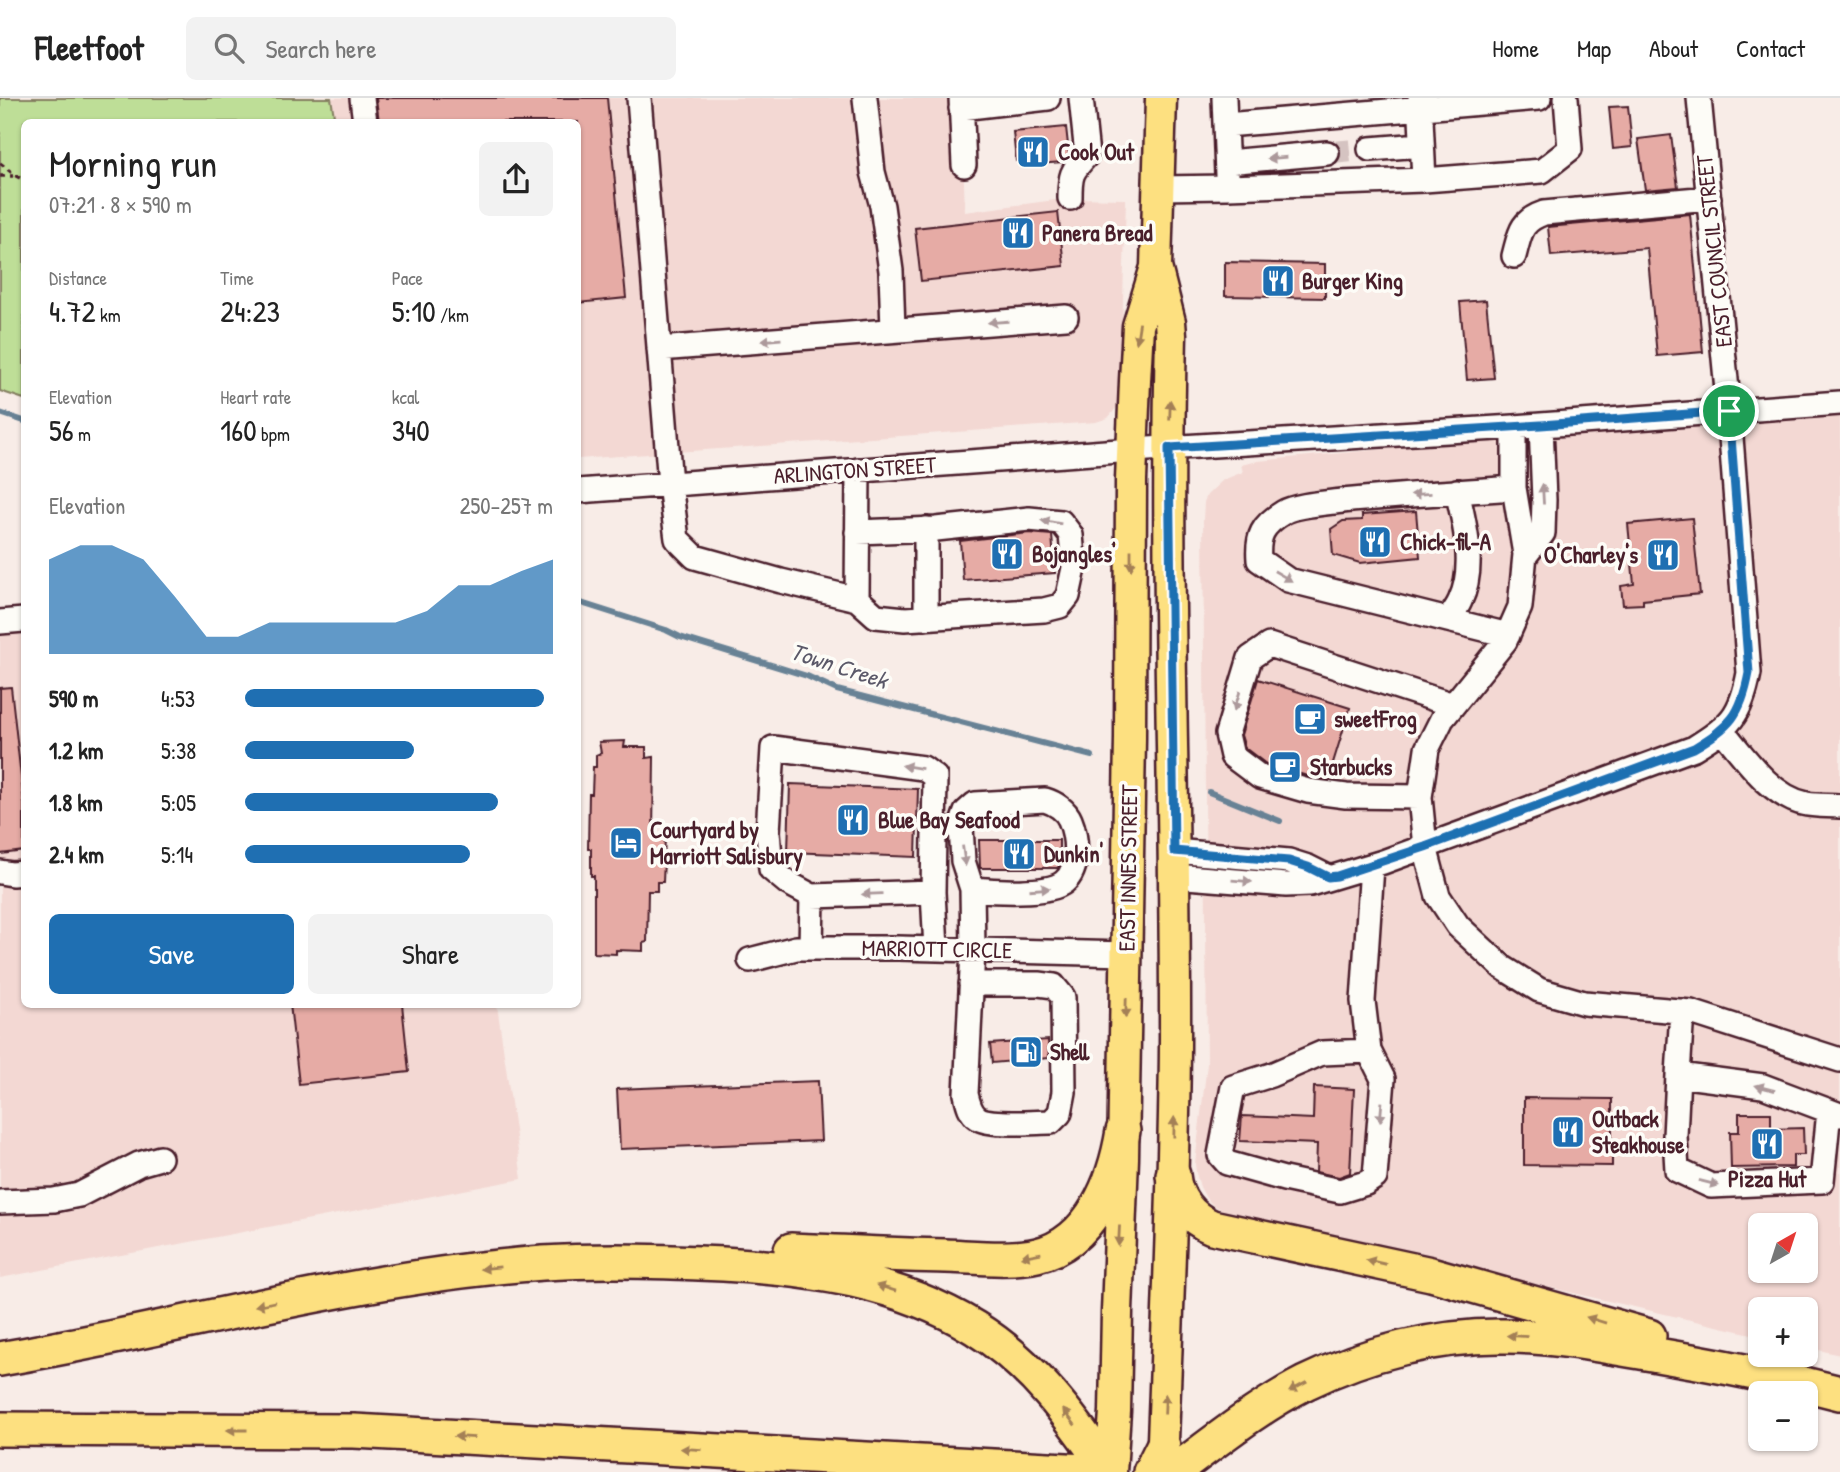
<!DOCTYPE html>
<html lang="en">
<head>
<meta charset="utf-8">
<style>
	:root { --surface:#fff; --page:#f2f2f2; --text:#222; --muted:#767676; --line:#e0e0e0; --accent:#1f6fb2 }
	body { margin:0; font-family:"Patrick Hand",sans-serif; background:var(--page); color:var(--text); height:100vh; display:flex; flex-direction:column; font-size:26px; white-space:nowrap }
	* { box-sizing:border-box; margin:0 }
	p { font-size:23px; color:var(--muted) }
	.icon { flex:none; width:38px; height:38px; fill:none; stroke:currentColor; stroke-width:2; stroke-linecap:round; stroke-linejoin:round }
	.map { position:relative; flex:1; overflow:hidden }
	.sheet { position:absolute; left:21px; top:21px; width:560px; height:889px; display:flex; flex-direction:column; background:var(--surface); border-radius:10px; box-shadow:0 2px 5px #0004 }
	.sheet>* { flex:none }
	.needle { width:46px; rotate:39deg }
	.buttons { position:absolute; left:1748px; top:1115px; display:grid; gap:14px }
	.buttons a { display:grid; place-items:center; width:70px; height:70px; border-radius:10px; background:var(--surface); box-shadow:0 2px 5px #0004; font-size:35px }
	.pin { position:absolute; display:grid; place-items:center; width:60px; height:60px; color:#fff; margin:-30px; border:4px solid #fff; border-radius:50%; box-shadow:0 2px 7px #0007 }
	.round { display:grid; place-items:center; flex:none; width:74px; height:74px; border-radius:10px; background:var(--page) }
	.headline { display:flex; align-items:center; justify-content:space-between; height:119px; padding:0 28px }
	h1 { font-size:38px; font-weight:600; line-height:52px }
	.stats { display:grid; grid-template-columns:repeat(3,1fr); gap:10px; height:119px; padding:7px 28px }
	.stats div { display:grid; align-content:center }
	.stats b { font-size:30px; font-weight:600 }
	.stats small { font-size:19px; font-weight:400 }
	.stats p { font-size:19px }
	.chart { height:196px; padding:14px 28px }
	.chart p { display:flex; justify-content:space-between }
	.chart svg { width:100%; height:126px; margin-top:7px; fill:var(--accent); opacity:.7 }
	.button { display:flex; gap:14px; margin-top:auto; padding:14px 28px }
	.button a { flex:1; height:80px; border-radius:10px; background:var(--accent); color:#fff; font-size:28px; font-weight:600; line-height:80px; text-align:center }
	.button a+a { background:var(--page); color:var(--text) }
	ul { padding:0 28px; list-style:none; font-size:23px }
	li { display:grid; grid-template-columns:112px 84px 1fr; align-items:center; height:52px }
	li i { height:18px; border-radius:9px; background:var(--accent) }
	header { display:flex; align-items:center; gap:42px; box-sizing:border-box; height:98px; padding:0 35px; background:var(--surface); border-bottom:2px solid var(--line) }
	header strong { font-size:33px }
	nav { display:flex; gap:38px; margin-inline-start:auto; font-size:24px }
	.search { width:490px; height:63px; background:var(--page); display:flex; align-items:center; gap:18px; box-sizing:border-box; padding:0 24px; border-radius:10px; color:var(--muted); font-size:26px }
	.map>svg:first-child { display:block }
	.built { fill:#f3d8d3; fill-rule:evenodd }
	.green { fill:#bede97; stroke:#847e61; stroke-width:2 }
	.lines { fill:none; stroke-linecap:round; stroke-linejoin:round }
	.stream { stroke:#678295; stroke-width:6 }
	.building { fill:#e6aba5; stroke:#4a1f2b; stroke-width:2 }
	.minor-tunnel { stroke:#d5c3c1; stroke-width:23; stroke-dasharray:23 11; stroke-linecap:butt }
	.minor-casing { stroke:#4a1f2b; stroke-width:28 }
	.major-casing { stroke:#4a1f2b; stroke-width:35 }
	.highway-casing { stroke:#4a1f2b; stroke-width:38 }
	.path { stroke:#4a1f2b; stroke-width:3.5; stroke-dasharray:5 5; stroke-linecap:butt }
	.minor { stroke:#fdfcf7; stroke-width:23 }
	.major { stroke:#fde080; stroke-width:30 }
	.highway { stroke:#fde080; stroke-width:33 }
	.oneway { fill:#ac999b }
	.oneway2 { fill:#a48056 }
	.route-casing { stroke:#fff; stroke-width:14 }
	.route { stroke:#1f6fb2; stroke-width:9 }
	.labels { text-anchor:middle; stroke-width:7; stroke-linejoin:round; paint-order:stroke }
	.poi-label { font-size:23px; font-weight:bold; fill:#4a1f2b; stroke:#fdfcf7; text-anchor:start }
	.street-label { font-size:23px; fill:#4a1f2b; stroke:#fdfcf7 }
	.water-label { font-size:24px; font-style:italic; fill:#5b5969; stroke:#fdfcf7 }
</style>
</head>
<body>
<header>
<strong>Fleetfoot</strong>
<div class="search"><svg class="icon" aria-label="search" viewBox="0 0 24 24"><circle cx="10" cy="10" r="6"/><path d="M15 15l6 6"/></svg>Search here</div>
<nav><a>Home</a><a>Map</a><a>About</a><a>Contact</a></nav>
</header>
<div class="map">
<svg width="1840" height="1374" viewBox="0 0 1840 1374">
	<rect width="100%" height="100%" fill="#f8ece7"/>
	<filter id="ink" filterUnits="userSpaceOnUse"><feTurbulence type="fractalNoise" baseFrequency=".0143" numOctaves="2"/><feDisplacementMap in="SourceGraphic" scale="14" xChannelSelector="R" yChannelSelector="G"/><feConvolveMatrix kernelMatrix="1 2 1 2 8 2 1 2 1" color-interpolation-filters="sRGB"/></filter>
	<g filter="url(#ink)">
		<!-- built -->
		<path class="built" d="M331,0H961L965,114L1070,100L1126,101L1120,303L1118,308L1108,320L1096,324L578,361V24H335Z
			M1840,308V1257L1806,1249V1211H1760V1238L1249,1120L1224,1113L1213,1107L1206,1100L1200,1089L1196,1075L1195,1065L1207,966L1203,422L1204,404L1207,397L1223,382L1243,374L1241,367L1258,363ZM1760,1127H1806V1172H1760Z
			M24,513V906L497,907L522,1081L0,1180V517Z"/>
		<!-- green -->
		<path class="green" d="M0,0H331L335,24H24V301L0,293Z"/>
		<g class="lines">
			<!-- stream -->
			<path class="stream" d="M0,315L24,323
				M578,504L666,532L680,539L807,578L837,592L1092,658
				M1209,694L1280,723"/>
		</g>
		<!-- building -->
		<path class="building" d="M376,0H607L626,200L578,205V24H379Z
			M1628,8L1632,49L1613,51L1609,9Z
			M1066,29L1069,56L1063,64L1038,66L1037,61L1016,63L1013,34Z
			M1671,37L1678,89L1645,92L1638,41Z
			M1058,114L1064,168L921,183L915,130Z
			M1690,116L1703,254L1657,258L1647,150L1551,158L1548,129Z
			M1225,164L1325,166V200L1225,198Z
			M1486,202L1494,280L1467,282L1460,204Z
			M1416,413L1420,459L1360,465L1333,457L1331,431L1343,423L1362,422V417Z
			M1692,420L1700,496L1643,502V506L1623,507L1621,488L1634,486L1628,426Z
			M1029,435L1052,437L1055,475L963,482L960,443Z
			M1258,581L1350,610L1328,681L1311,679L1266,666L1245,650L1241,637Z
			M11,589L24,706V753L0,756V590Z
			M625,643L624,649H646V660L654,659L653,738L665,739L663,784H657V793H648L647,844L643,845V853L616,852V856L594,855V778H591V751H588L589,696H592L593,669H596V657L601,655L599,644Z
			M790,686L918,691L916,759L788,754Z
			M979,742H1059V767L1058,770H980Z
			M290,906H402L409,974L299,986Z
			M1048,942L1049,960L992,965L990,946Z
			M818,983L821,1043L620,1051L617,991Z
			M1314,989L1354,991L1350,1075L1339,1079L1316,1074L1317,1046L1240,1043L1242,1018L1313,1021Z
			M1524,1000L1612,1001V1068L1524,1067Z
			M1739,1015H1771V1031L1803,1030L1804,1057H1793V1069L1731,1070L1730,1034H1739Z"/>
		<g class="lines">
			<!-- minor-tunnel -->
			<path class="minor-tunnel" d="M1327,55L1370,51"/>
			<defs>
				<path id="minor" d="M362,0L365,24
					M639,0L670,386L677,441L695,459L781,483L857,501L876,518L905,521L1044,512L1060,508L1068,498L1074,470L1071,437L1061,424L1029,421L936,431L857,434
					M865,0L873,74L882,108L891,173L893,232
					M961,0L964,67
					M1224,0L1227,77
					M961,10L1048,0
					M1226,27L1539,0
					M1370,51L1421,47
					M1227,64L1327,55
					M1424,82L1542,73L1570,51L1566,0
					M1158,90L1228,89L1424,82L1420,0
					M1070,100C1070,77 1071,74 1087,57L1081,0
					M1514,158C1520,136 1520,123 1544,115L1709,100
					M659,251L1066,219
					M1514,329V390L1525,456L1520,509L1505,543L1442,621L1427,651L1420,699L1425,749L1438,798L1458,828L1502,869L1539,892L1584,905L1691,914L1840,962
					M578,393L1132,352L1514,329L1840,305
					M926,431V520
					M1525,458L1543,435L1544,402L1541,327
					M857,501L858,372
					M1448,522C1452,516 1457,510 1460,503C1476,470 1465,427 1457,393
					M0,524L24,522
					M1508,537L1288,482L1259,462C1257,438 1262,427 1284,414C1295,407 1327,405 1342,403C1399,397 1456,394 1514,390
					M1721,631C1743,657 1771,700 1807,706C1818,708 1829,707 1840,708
					M1420,699L1346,698L1308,693L1260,679L1232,658L1227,636L1250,560L1269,547L1453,607
					M1174,753L1289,763L1308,769L1328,779
					M0,774L12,776L24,775
					M1174,778L1286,787L1310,786L1383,764L1694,650C1730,628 1741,618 1749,575L1729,313L1699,0
					M933,794L812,798L788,785L771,771L768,734L773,650L923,670L935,679L933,794L936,851
					M811,850L812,798
					M750,862L796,850H898L1126,856
					M971,886H1039L1054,888L1063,899L1064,994L1060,1015L1051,1024C1035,1024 990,1028 978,1020C970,1015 968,1005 966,996L973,852L972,791L963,763L961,728L966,714L975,706L1045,702C1055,705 1066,712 1070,722C1077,739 1080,771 1064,784C1049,797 992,793 972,791
					M1369,953L1322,955L1271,977L1233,989L1220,1057L1227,1065L1284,1081L1340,1093L1366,1085L1375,1079L1383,981L1369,953L1363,903L1372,768
					M1678,977L1682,913
					M1829,1013L1822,1083L1711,1088L1677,1072L1675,1038L1678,977L1763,988L1840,1017
					M0,1104L54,1102L79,1097L139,1066L160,1060"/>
				<path id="major" d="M1156,169L1170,224L1171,237C1165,474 1176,712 1175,949C1174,1089 1167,1230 1162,1370
					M1111,1374L1115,1313L1117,1214L1123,1060L1130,640L1131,382L1135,283L1138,228L1156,169L1161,0"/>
				<path id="highway" d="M1173,1077C1175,1100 1190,1120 1212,1129L1431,1176L1649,1238
					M791,1152C843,1154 894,1157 946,1158C973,1159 1011,1163 1037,1157C1092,1144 1115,1082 1123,1033
					M0,1261C181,1230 359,1178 543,1165C602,1161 663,1163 723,1166C811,1171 899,1183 975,1230C1032,1265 1072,1320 1109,1374
					M0,1331L354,1333L1103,1374
					M1150,1374L1163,1348
					M1174,1374C1216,1343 1258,1309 1305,1285C1366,1255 1437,1237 1505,1238C1558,1238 1611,1249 1663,1258C1723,1268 1782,1280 1840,1295"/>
			</defs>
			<!-- minor casing -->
			<use href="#minor" class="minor-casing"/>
			<!-- major casing -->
			<use href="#major" class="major-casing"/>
			<!-- highway casing -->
			<use href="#highway" class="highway-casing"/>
			<!-- path -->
			<path class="path" d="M0,65L16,78L24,82
				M0,78H13"/>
			<!-- minor -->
			<use href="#minor" class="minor"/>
			<!-- major -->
			<use href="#major" class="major"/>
			<!-- highway -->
			<use href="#highway" class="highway"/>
		</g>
		<!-- one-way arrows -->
		<defs><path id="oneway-solid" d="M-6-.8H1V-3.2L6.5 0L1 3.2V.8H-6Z" transform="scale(1.75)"/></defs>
		<g class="oneway">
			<use href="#oneway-solid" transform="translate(1277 60) rotate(175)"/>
			<use href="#oneway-solid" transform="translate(998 224) rotate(176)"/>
			<use href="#oneway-solid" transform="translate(771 242) rotate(175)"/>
			<use href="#oneway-solid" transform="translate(1421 396) rotate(177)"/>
			<use href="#oneway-solid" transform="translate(1543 396) rotate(-93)"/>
			<use href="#oneway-solid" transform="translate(1051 424) rotate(-170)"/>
			<use href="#oneway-solid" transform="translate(1283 478) rotate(30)"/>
			<use href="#oneway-solid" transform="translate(1237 603) rotate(107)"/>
			<use href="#oneway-solid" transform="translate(912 669) rotate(-171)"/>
			<use href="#oneway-solid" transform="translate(964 758) rotate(82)"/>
			<use href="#oneway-solid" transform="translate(1242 783) rotate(5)"/>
			<use href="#oneway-solid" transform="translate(1040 791) rotate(-4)"/>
			<use href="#oneway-solid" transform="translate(872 796) rotate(178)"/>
			<use href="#oneway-solid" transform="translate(1765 990) rotate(-165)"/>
			<use href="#oneway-solid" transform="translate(1381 1014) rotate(95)"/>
			<use href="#oneway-solid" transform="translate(1709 1085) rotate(15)"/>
		</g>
		<g class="oneway2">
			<use href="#oneway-solid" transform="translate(1138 235) rotate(99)"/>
			<use href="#oneway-solid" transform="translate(1170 312) rotate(-88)"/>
			<use href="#oneway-solid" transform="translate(1131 462) rotate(90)"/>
			<use href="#oneway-solid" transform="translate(1126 910) rotate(91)"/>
			<use href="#oneway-solid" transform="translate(1174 1029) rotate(-89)"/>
			<use href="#oneway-solid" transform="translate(1119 1138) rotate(93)"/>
			<use href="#oneway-solid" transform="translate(1031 1157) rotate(170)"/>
			<use href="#oneway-solid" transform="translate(1376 1164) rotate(-167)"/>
			<use href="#oneway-solid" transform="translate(490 1170) rotate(174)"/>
			<use href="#oneway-solid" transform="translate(886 1190) rotate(-163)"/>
			<use href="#oneway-solid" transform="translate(265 1206) rotate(169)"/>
			<use href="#oneway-solid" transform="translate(1596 1222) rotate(-163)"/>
			<use href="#oneway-solid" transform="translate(1517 1238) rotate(-177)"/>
			<use href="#oneway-solid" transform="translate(1298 1289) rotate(152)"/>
			<use href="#oneway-solid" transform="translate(1165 1306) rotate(-88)"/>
			<use href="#oneway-solid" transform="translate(1069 1319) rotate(-127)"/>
			<use href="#oneway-solid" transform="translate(237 1332) rotate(-180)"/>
			<use href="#oneway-solid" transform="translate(464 1339) rotate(-177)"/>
			<use href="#oneway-solid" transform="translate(691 1351) rotate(-177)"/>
		</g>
	</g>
	<g class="lines" filter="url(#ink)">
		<defs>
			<path id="route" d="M1729,313L1749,575C1741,618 1730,628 1694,650L1425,749L1337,778L1328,779L1308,769L1289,763L1174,753L1169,350L1541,327Z"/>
		</defs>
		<!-- route casing -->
		<use href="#route" class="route-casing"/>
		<!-- route -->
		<use href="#route" class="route"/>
	</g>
	<!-- icons -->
	<defs>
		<symbol id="restaurant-square" viewBox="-11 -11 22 22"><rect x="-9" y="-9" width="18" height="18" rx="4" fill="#1f6fb2" stroke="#fdfcf7"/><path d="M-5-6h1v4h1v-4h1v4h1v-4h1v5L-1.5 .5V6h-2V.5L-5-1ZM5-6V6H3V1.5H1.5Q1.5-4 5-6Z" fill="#fff"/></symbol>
		<symbol id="cafe-square" viewBox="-11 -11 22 22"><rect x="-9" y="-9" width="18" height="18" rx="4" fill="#1f6fb2" stroke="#fdfcf7"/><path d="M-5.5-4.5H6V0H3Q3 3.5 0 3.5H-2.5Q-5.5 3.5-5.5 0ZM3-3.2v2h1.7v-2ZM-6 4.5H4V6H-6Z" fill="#fff"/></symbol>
		<symbol id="hotel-square" viewBox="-11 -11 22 22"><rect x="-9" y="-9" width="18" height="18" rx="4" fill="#1f6fb2" stroke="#fdfcf7"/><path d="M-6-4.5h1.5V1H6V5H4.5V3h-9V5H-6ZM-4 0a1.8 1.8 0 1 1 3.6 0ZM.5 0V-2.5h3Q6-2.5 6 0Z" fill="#fff"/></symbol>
		<symbol id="fuel-square" viewBox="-11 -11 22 22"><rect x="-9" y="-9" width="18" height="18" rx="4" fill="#1f6fb2" stroke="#fdfcf7"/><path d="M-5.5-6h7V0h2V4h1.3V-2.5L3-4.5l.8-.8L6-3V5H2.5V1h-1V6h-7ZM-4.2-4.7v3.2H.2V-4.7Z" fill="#fff"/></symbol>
	</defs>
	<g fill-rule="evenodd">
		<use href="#restaurant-square" x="1014" y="35" width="38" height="38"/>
		<use href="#restaurant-square" x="999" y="116" width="38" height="38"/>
		<use href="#restaurant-square" x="1259" y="164" width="38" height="38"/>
		<use href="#restaurant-square" x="1356" y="425" width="38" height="38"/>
		<use href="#restaurant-square" x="988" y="437" width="38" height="38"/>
		<use href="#restaurant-square" x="1644" y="438" width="38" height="38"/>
		<use href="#cafe-square" x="1291" y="602" width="38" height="38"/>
		<use href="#cafe-square" x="1266" y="650" width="38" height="38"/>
		<use href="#restaurant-square" x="834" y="703" width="38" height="38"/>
		<use href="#hotel-square" x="607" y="726" width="38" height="38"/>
		<use href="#restaurant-square" x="1000" y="737" width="38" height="38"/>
		<use href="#fuel-square" x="1007" y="935" width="38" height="38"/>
		<use href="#restaurant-square" x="1549" y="1015" width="38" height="38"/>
		<use href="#restaurant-square" x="1748" y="1027" width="38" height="38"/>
	</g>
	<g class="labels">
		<!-- poi labels -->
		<g class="poi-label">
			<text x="1058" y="62">Cook Out</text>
			<text x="1042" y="143">Panera Bread</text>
			<text x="1302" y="191">Burger King</text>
			<text x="1400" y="452">Chick-fil-A</text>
			<text x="1032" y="464">Bojangles'</text>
			<text x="1638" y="465" text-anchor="end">O'Charley's</text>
			<text x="1334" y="629">sweetFrog</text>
			<text x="1310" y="677">Starbucks</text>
			<text x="878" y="730">Blue Bay Seafood</text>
			<text x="650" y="740">Courtyard by<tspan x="650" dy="26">Marriott Salisbury</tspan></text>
			<text x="1044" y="764">Dunkin'</text>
			<text x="1050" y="962">Shell</text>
			<text x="1592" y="1029">Outback<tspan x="1592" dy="26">Steakhouse</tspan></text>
			<text x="1767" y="1089" text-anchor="middle">Pizza Hut</text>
		</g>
		<!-- street labels -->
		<g class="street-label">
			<text transform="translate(1714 153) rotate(-96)" y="8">EAST COUNCIL STREET</text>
			<text transform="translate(855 372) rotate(-4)" y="8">ARLINGTON STREET</text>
			<text transform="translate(1128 770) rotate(-89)" y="8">EAST INNES STREET</text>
			<text transform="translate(937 851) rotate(1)" y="8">MARRIOTT CIRCLE</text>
		</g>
		<!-- water labels -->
		<g class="water-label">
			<text transform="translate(839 568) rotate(18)" y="8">Town Creek</text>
		</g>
	</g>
</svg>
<div class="buttons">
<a><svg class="needle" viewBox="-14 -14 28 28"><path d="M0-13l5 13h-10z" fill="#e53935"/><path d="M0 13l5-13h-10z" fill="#767676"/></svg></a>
<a>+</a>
<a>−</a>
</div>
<div class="pin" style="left:1729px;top:313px;background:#1e9e55"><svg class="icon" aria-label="arrive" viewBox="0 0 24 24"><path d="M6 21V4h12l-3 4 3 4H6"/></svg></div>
<section class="sheet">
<div class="headline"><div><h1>Morning run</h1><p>07:21 · 8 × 590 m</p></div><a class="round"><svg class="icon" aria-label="share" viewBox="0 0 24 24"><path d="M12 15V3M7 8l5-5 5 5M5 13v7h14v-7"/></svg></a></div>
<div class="stats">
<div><p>Distance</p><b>4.72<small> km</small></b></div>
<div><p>Time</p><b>24:23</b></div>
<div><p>Pace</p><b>5:10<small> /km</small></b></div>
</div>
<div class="stats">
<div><p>Elevation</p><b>56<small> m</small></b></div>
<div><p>Heart rate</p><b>160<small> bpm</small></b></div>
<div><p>kcal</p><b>340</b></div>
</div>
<div class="chart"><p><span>Elevation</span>250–257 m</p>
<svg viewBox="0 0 160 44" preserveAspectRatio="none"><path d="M0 44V11L10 6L20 6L30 11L40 24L50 38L60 38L70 33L80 33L90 33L100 33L110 33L120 29L130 20L140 20L150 15L160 11V44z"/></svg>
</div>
<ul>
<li><b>590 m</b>4:53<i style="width:97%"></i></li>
<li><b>1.2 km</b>5:38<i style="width:55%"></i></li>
<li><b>1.8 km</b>5:05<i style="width:82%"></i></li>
<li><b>2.4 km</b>5:14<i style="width:73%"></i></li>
</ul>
<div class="button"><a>Save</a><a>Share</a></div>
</section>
</div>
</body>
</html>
